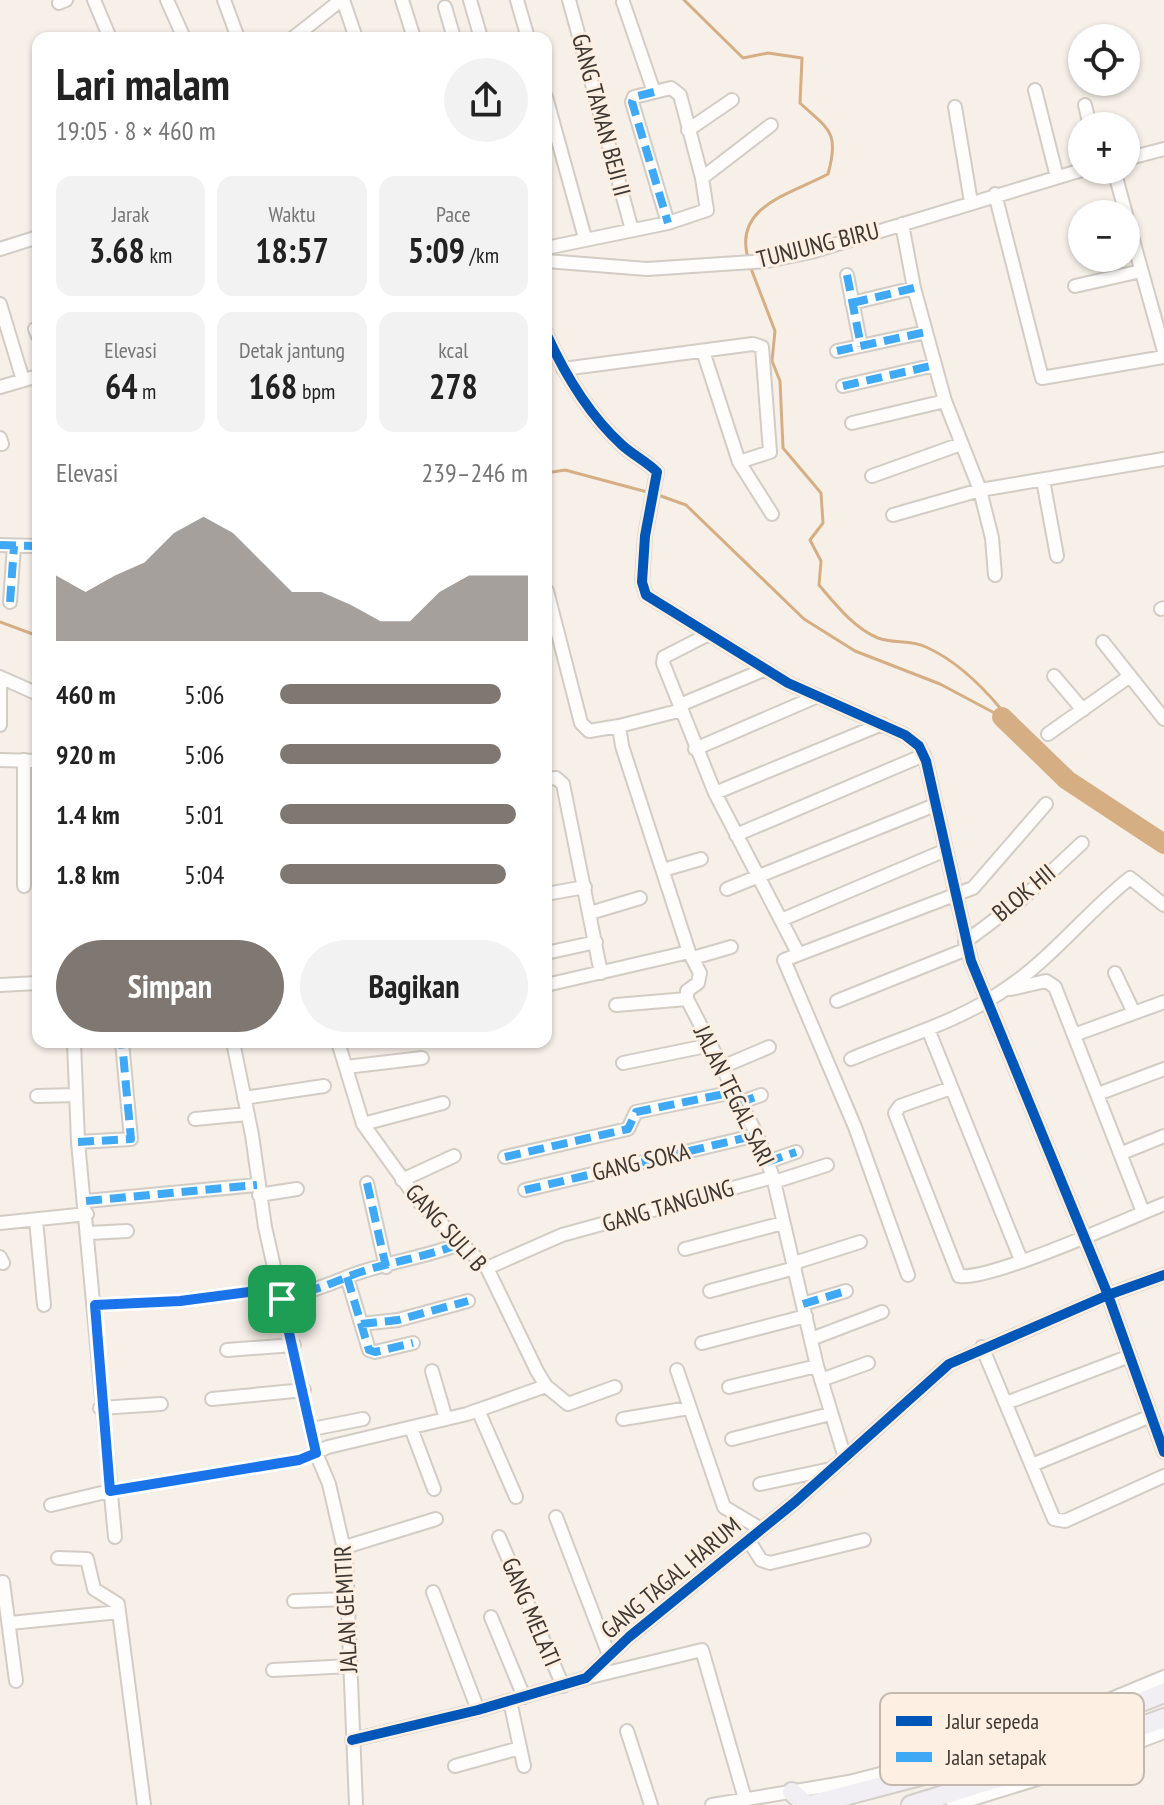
<!DOCTYPE html>
<html lang="id">
<head>
<meta charset="utf-8">
<style>
	:root { --surface:#fff; --page:#f2f2f2; --text:#222; --muted:#767676; --accent:#7f7872 }
	body { margin:0; font-family:"PT Sans Narrow",sans-serif; background:var(--page); color:var(--text); height:100vh; display:flex; flex-direction:column; font-size:30px; white-space:nowrap }
	* { box-sizing:border-box; margin:0 }
	p { font-size:26px; color:var(--muted) }
	.icon { flex:none; width:44px; height:44px; fill:none; stroke:currentColor; stroke-width:2; stroke-linecap:round; stroke-linejoin:round }
	.map { position:relative; flex:1; overflow:hidden }
	.side { position:absolute; left:32px; top:32px; width:520px; height:1016px; display:flex; flex-direction:column; background:var(--surface); border-radius:16px; box-shadow:0 2px 6px #0004 }
	.side>* { flex:none }
	.buttons { position:absolute; left:1068px; top:24px; display:grid; gap:16px }
	.buttons a { display:grid; place-items:center; width:72px; height:72px; border-radius:50%; background:var(--surface); box-shadow:0 2px 6px #0004; font-size:40px }
	.pin { position:absolute; display:grid; place-items:center; width:68px; height:68px; color:#fff; margin:-34px; border-radius:16px; box-shadow:0 4px 12px #0006 }
	.round { display:grid; place-items:center; flex:none; width:84px; height:84px; border-radius:42px; background:var(--page) }
	.overview { display:flex; align-items:center; justify-content:space-between; height:136px; padding:0 24px }
	h1 { font-size:44px; font-weight:700; line-height:60px }
	.stats { display:grid; grid-template-columns:repeat(3,1fr); gap:12px; height:136px; padding:8px 24px }
	.stats div { display:grid; align-content:center; border-radius:16px; background:var(--page); text-align:center }
	.stats b { font-size:34px; font-weight:700 }
	.stats small { font-size:22px; font-weight:400 }
	.stats p { font-size:22px }
	.chart { height:224px; padding:16px 24px }
	.chart p { display:flex; justify-content:space-between }
	.chart svg { width:100%; height:144px; margin-top:8px; fill:var(--accent); opacity:.7 }
	.button { display:flex; gap:16px; margin-top:auto; padding:16px 24px }
	.button a { flex:1; height:92px; border-radius:48px; background:var(--accent); color:#fff; font-size:32px; font-weight:700; line-height:92px; text-align:center }
	.button a+a { background:var(--page); color:var(--text) }
	ul { padding:0 24px; list-style:none; font-size:26px }
	li { display:grid; grid-template-columns:128px 96px 1fr; align-items:center; height:60px }
	li i { height:20px; border-radius:10px; background:var(--accent) }
	.map>svg:first-child { display:block }
	.lines { fill:none; stroke-linecap:round; stroke-linejoin:round }
	.stream { stroke:#d5ae84; stroke-width:3 }
	.river { stroke:#d5ae84; stroke-width:20 }
	.minor-casing { stroke:#d2ccc5; stroke-width:16 }
	.highway-casing { stroke:#d2ceca; stroke-width:22 }
	.minor { stroke:#fefdfc; stroke-width:12 }
	.highway { stroke:#f1eff3; stroke-width:18 }
	.quiet { stroke:#3fa9f5; stroke-width:8; stroke-dasharray:16 8; stroke-linecap:butt }
	.cycleway-casing { stroke:#fdf0e3; stroke-width:15 }
	.cycleway { stroke:#0057b8; stroke-width:10 }
	.route-casing { stroke:#fff; stroke-width:16 }
	.route { stroke:#1a73e8; stroke-width:10 }
	.labels { text-anchor:middle; stroke-width:6; stroke-linejoin:round; paint-order:stroke }
	.street-label { font-size:24px; fill:#3f3832; stroke:#fdf0e3 }
	.key { fill:#fdf0e3; stroke:#c4b9ae; stroke-width:2 }
	.key-label { font-size:22px; fill:#3f3832 }
</style>
</head>
<body>
<div class="map">
<svg width="1164" height="1805" viewBox="0 0 1164 1805">
	<rect width="100%" height="100%" fill="#f7f0e9"/>
	<g class="lines">
		<!-- stream -->
		<path class="stream" d="M684,0L743,58L768,53L802,58L800,103C828,129 840,131 828,174C791,194 733,206 748,258
			M750,266L775,331L772,361L780,381L783,448L821,493L823,523L810,540L821,561L819,585C836,605 854,628 878,638C893,644 911,639 926,647C955,660 981,685 1001,709L1002,717
			M546,473L565,470L651,493
			M658,495L686,505L804,619L855,651L940,684L1002,717
			M0,622L38,636"/>
		<!-- river -->
		<path class="river" d="M1002,717L1067,780L1164,844"/>
		<defs>
			<path id="minor" d="M94,0L110,38
				M167,0L184,38
				M224,0L238,38
				M343,0L356,38
				M402,0L414,38
				M470,0L481,38
				M517,0L528,38
				M569,0L632,230
				M623,2L654,92
				M59,3L66,0
				M445,7L454,38
				M293,38L341,0
				M1035,90L1057,177
				M546,97L585,238
				M1085,105L1090,126
				M955,107L971,202
				M688,130L732,100
				M1126,159L1164,149
				M1114,170L1126,214
				M702,178L771,125
				M995,194L1042,378L1164,357
				M1126,215L1164,351
				M902,224L914,288L945,401L980,490L992,538L995,575
				M546,248L668,223L707,210L702,178L680,95L671,88L634,97L632,102L668,223
				M0,249L38,237
				M546,261L647,269L767,261L811,252L1082,170
				M847,275L861,346
				M1075,286L1141,271
				M852,303L914,288
				M0,304L23,380
				M35,329L38,336
				M546,333C565,375 588,414 622,445C633,455 647,462 657,472L645,536L642,582L646,595L788,683L905,735L919,746L926,761L971,961L1108,1295L1164,1452
				M703,351L739,462L772,514
				M837,351L926,332
				M563,369L753,344L762,347L770,452L739,462
				M843,386L935,365
				M0,387L38,376
				M852,423L945,401
				M0,438L2,444
				M872,476L961,444
				M1043,480L1057,556
				M893,515L980,490L1164,459
				M0,545L38,546
				M547,591L581,723L589,731L619,726
				M10,602L14,546
				M1161,609L1164,608
				M709,634L664,657L663,663L715,793L798,953
				M1103,642L1164,719
				M1054,676L1083,710
				M0,677V725
				M2,678L38,694
				M680,705L766,669
				M682,710L619,726L622,746L689,952L700,973L698,983L687,991V999L757,1135L773,1177L817,1366L845,1458
				M1048,734L1130,676
				M695,749L818,696
				M0,760L38,761
				M24,760V886
				M546,779L556,778L563,784L601,973
				M715,793L882,724
				M736,835L924,755
				M663,870L701,859
				M727,889L935,805
				M546,894L585,887
				M590,913L640,898
				M781,920L946,850
				M965,942L1021,900L1082,843
				M546,953L596,942
				M693,958L731,947
				M1115,973L1134,1013
				M0,985L38,983
				M546,985L689,952
				M1011,989L1046,981L1055,987L1143,1212
				M837,1001L967,949
				M616,1005L687,999
				M928,1029L1021,1260
				M1074,1035L1164,1002
				M74,1042L78,1142L115,1537
				M233,1042L252,1135L265,1227L316,1453L329,1484L346,1558L356,1805
				M338,1042L363,1124L420,1203L487,1268L537,1371L546,1386L568,1404L615,1387
				M851,1059C903,1037 961,1021 1007,988C1053,957 1087,912 1130,878L1164,905
				M623,1063L711,1045
				M346,1067L422,1058
				M722,1067L769,1047
				M951,1088L900,1106L895,1113L959,1276C990,1281 1127,1219 1164,1204
				M1098,1094L1164,1069
				M37,1096L76,1095
				M244,1098L324,1086
				M739,1103L761,1095
				M195,1119L247,1114
				M363,1124L443,1103
				M78,1142L131,1139L122,1042
				M1122,1153L1164,1136
				M505,1157L628,1129L636,1112L734,1092
				M767,1162L796,1152
				M402,1180L454,1156
				M774,1182L827,1165
				M367,1183L386,1267
				M525,1190L757,1135
				M259,1195L297,1189
				M86,1201L257,1185
				M36,1220L44,1305
				M0,1223L87,1214
				M89,1233L127,1231
				M685,1249L783,1223
				M0,1257L3,1263
				M794,1263L860,1242
				M487,1268L562,1235L773,1177
				M908,1275L855,1127L784,960L973,888L1046,804
				M347,1277L369,1350L375,1352L413,1343
				M710,1291L795,1268
				M282,1299C305,1293 326,1286 347,1277C384,1262 425,1258 462,1243
				M803,1304L846,1291
				M95,1305L180,1301L279,1288
				M361,1324L398,1320L468,1301
				M811,1339L882,1312
				M702,1343L806,1316
				M982,1347L1054,1519L1065,1521L1164,1476
				M227,1350L294,1345
				M677,1370L724,1507L761,1529
				M432,1371L446,1419
				M821,1380L868,1363
				M729,1387L817,1366
				M212,1399L304,1390
				M1006,1403L1130,1356
				M100,1408L161,1404
				M478,1410L516,1497
				M623,1419L689,1408
				M411,1428L434,1489
				M312,1429L363,1419
				M732,1439L830,1414
				M1032,1465L1151,1416
				M760,1484L831,1469
				M51,1505L110,1491L299,1460L328,1447L467,1414L546,1386
				M556,1517L609,1655
				M499,1537L563,1686
				M749,1541L761,1560L770,1563L864,1540
				M345,1547L436,1519
				M58,1558L87,1559L94,1589L118,1604L144,1805
				M3,1582L16,1681
				M433,1592L478,1710
				M294,1601L348,1599
				M491,1617L524,1697
				M10,1623L119,1612
				M273,1670L350,1666
				M586,1678L702,1650L745,1799
				M510,1701L524,1766
				M627,1731L651,1805
				M1027,1734L1164,1677
				M352,1740L478,1710L586,1678L629,1637L795,1502L949,1364L1108,1295L1164,1275
				M455,1766L520,1748
				M712,1805L849,1782L990,1746
				M953,1805L1063,1771L1164,1732"/>
			<path id="highway" d="M792,1792L806,1805
				M810,1805L935,1772L1085,1724L1164,1693
				M911,1805L1021,1771L1164,1718"/>
		</defs>
		<!-- minor casing -->
		<use href="#minor" class="minor-casing"/>
		<!-- highway casing -->
		<use href="#highway" class="highway-casing"/>
		<!-- minor -->
		<use href="#minor" class="minor"/>
		<!-- highway -->
		<use href="#highway" class="highway"/>
		<!-- quiet -->
		<path class="quiet" d="M654,92L634,97L632,102L668,223
			M847,275L861,346
			M852,303L914,288
			M837,351L926,332
			M843,386L935,365
			M0,545L38,546
			M10,602L14,546
			M739,1103L761,1095
			M78,1142L131,1139L122,1042
			M505,1157L628,1129L636,1112L734,1092
			M767,1162L796,1152
			M367,1183L386,1267
			M525,1190L757,1135
			M86,1201L257,1185
			M347,1277L369,1350L375,1352L413,1343
			M282,1299C305,1293 326,1286 347,1277C384,1262 425,1258 462,1243
			M803,1304L846,1291
			M95,1305L180,1301L279,1288
			M361,1324L398,1320L468,1301"/>
		<defs>
			<path id="cycleway" d="M546,333C565,375 588,414 622,445C633,455 647,462 657,472L645,536L642,582L646,595L788,683L905,735L919,746L926,761L971,961L1108,1295L1164,1452
				M352,1740L478,1710L586,1678L629,1637L795,1502L949,1364L1108,1295L1164,1275"/>
		</defs>
		<!-- cycleway casing -->
		<use href="#cycleway" class="cycleway-casing"/>
		<!-- cycleway -->
		<use href="#cycleway" class="cycleway"/>
	</g>
	<g class="lines">
		<defs>
			<path id="route" d="M279,1288L316,1453L299,1460L110,1491L95,1305L180,1301Z"/>
		</defs>
		<!-- route casing -->
		<use href="#route" class="route-casing"/>
		<!-- route -->
		<use href="#route" class="route"/>
	</g>
	<g class="labels">
		<!-- street labels -->
		<g class="street-label">
			<text transform="translate(601 115) rotate(75)" y="8">GANG TAMAN BEJI II</text>
			<text transform="translate(818 245) rotate(-14)" y="8">TUNJUNG BIRU</text>
			<text transform="translate(1024 893) rotate(-40)" y="8">BLOK HII</text>
			<text transform="translate(734 1096) rotate(64)" y="8">JALAN TEGAL SARI</text>
			<text transform="translate(641 1162) rotate(-13)" y="8">GANG SOKA</text>
			<text transform="translate(668 1206) rotate(-16)" y="8">GANG TANGUNG</text>
			<text transform="translate(446 1228) rotate(48)" y="8">GANG SULI B</text>
			<text transform="translate(671 1578) rotate(-40)" y="8">GANG TAGAL HARUM</text>
			<text transform="translate(346 1609) rotate(-93)" y="8">JALAN GEMITIR</text>
			<text transform="translate(531 1612) rotate(67)" y="8">GANG MELATI</text>
		</g>
	</g>
	<!-- legend -->
	<rect x="880" y="1693" width="264" height="92" rx="12" class="key"/>
	<rect x="896" y="1716" width="36" height="10" fill="#0057b8"/>
	<rect x="896" y="1752" width="36" height="10" fill="#3fa9f5"/>
	<g class="key-label">
		<text x="946" y="1729">Jalur sepeda</text>
		<text x="946" y="1765">Jalan setapak</text>
	</g>
</svg>
<div class="buttons">
<a><svg class="icon" aria-label="locate" viewBox="0 0 24 24"><circle cx="12" cy="12" r="6"/><path d="M12 2v4M12 18v4M2 12h4M18 12h4"/></svg></a>
<a>+</a>
<a>−</a>
</div>
<div class="pin" style="left:282px;top:1299px;background:#1e9e55"><svg class="icon" aria-label="arrive" viewBox="0 0 24 24"><path d="M6 21V4h12l-3 4 3 4H6"/></svg></div>
<section class="side">
<div class="overview"><div><h1>Lari malam</h1><p>19:05 · 8 × 460 m</p></div><a class="round"><svg class="icon" aria-label="share" viewBox="0 0 24 24"><path d="M12 15V3M7 8l5-5 5 5M5 13v7h14v-7"/></svg></a></div>
<div class="stats">
<div><p>Jarak</p><b>3.68<small> km</small></b></div>
<div><p>Waktu</p><b>18:57</b></div>
<div><p>Pace</p><b>5:09<small> /km</small></b></div>
</div>
<div class="stats">
<div><p>Elevasi</p><b>64<small> m</small></b></div>
<div><p>Detak jantung</p><b>168<small> bpm</small></b></div>
<div><p>kcal</p><b>278</b></div>
</div>
<div class="chart"><p><span>Elevasi</span>239–246 m</p>
<svg viewBox="0 0 160 44" preserveAspectRatio="none"><path d="M0 44V24L10 29L20 24L30 20L40 11L50 6L60 11L70 20L80 29L90 29L100 33L110 38L120 38L130 29L140 24L150 24L160 24V44z"/></svg>
</div>
<ul>
<li><b>460 m</b>5:06<i style="width:89%"></i></li>
<li><b>920 m</b>5:06<i style="width:89%"></i></li>
<li><b>1.4 km</b>5:01<i style="width:95%"></i></li>
<li><b>1.8 km</b>5:04<i style="width:91%"></i></li>
</ul>
<div class="button"><a>Simpan</a><a>Bagikan</a></div>
</section>
</div>
</body>
</html>
